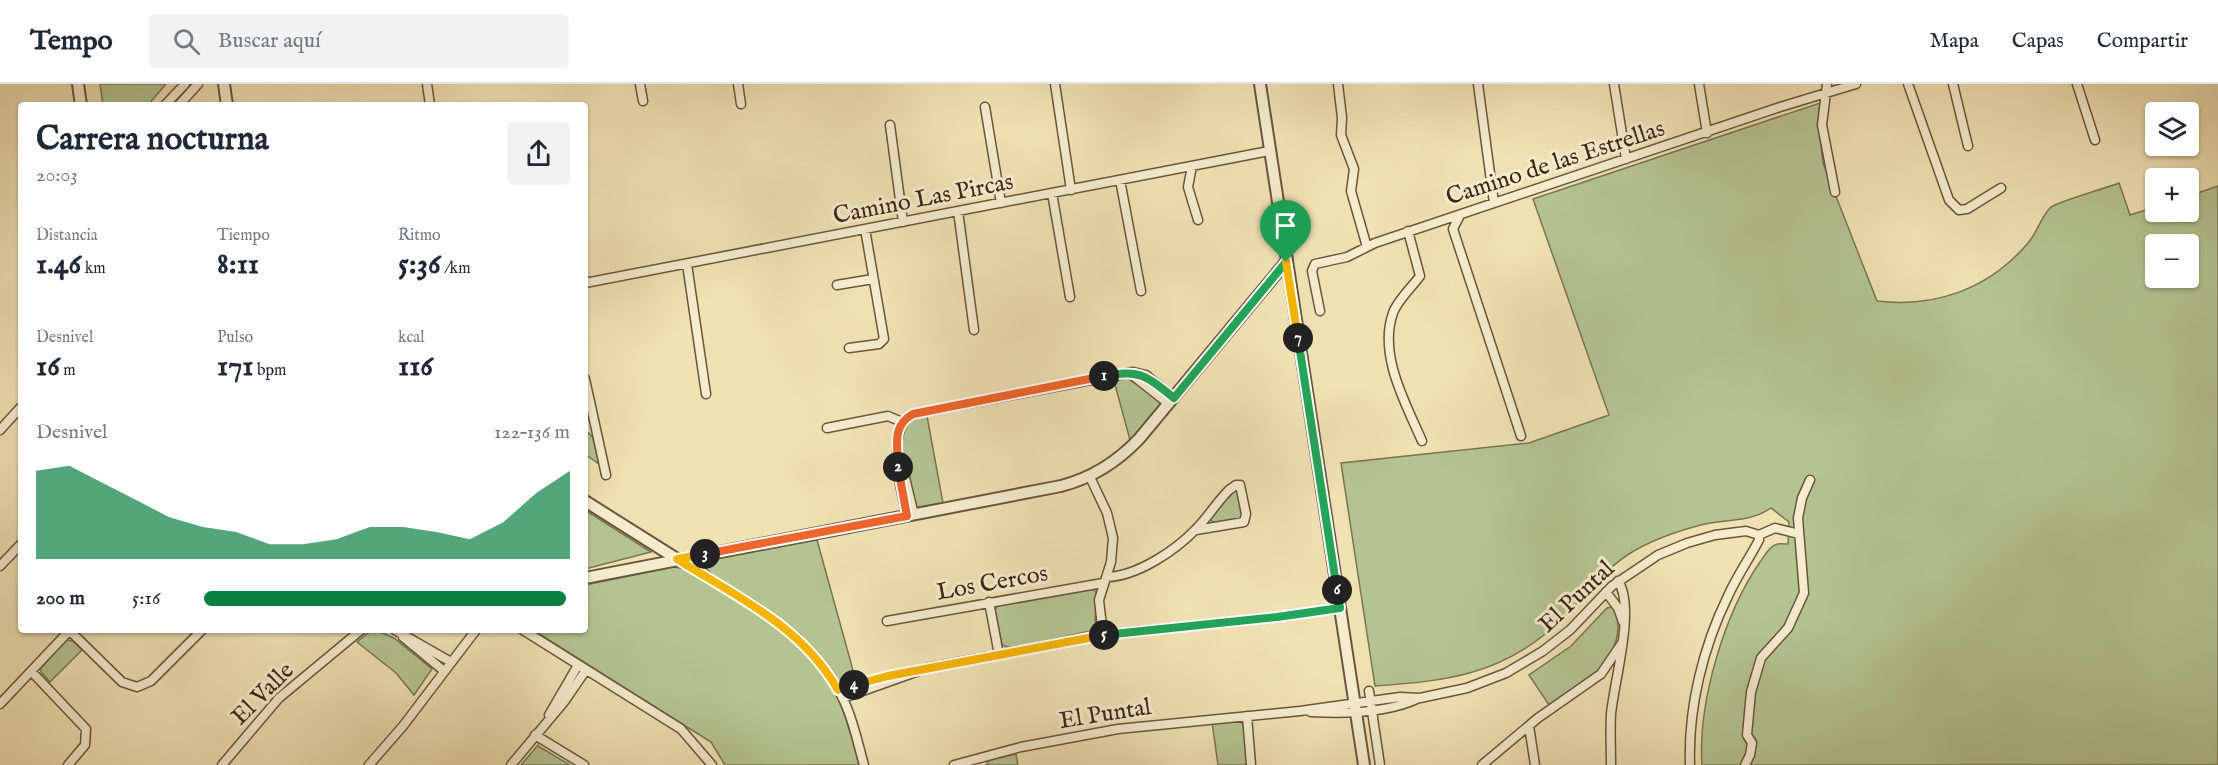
<!DOCTYPE html>
<html lang="es">
<head>
<meta charset="utf-8">
<style>
	:root { --surface:#fff; --page:#f2f2f3; --text:#1f2937; --muted:#747a83; --line:#e0e1e3; --accent:#0b8043 }
	body { margin:0; font-family:"IM FELL English",serif; background:var(--page); color:var(--text); height:100vh; display:flex; flex-direction:column; font-size:22px; white-space:nowrap }
	* { box-sizing:border-box; margin:0 }
	p { font-size:20px; color:var(--muted) }
	.icon { flex:none; width:33px; height:33px; fill:none; stroke:currentColor; stroke-width:2; stroke-linecap:round; stroke-linejoin:round }
	.map { position:relative; flex:1; overflow:hidden }
	.drawer { position:absolute; left:18px; top:18px; width:570px; height:531px; display:flex; flex-direction:column; background:var(--surface); border-radius:6px; box-shadow:0 2px 4px #0004 }
	.drawer>* { flex:none }
	.buttons { position:absolute; left:2145px; top:18px; display:grid; gap:12px }
	.buttons a { display:grid; place-items:center; width:54px; height:54px; border-radius:6px; background:var(--surface); box-shadow:0 2px 4px #0004; font-size:30px }
	.pin { position:absolute; display:grid; place-items:center; width:51px; height:51px; color:#fff; margin:-62px -26px; border-radius:50% 50% 50% 0; rotate:-45deg; box-shadow:0 0 6px #0007 }
	.pin .icon { rotate:45deg }
	.km { position:absolute; width:30px; height:30px; margin:-15px; border-radius:50%; background:#222; color:#fff; font-size:16px; line-height:30px; text-align:center }
	.round { display:grid; place-items:center; flex:none; width:63px; height:63px; border-radius:6px; background:var(--page) }
	.summary { display:flex; align-items:center; justify-content:space-between; height:102px; padding:0 18px }
	h1 { font-size:33px; font-weight:700; line-height:45px }
	.metrics { display:grid; grid-template-columns:repeat(3,1fr); gap:9px; height:102px; padding:6px 18px }
	.metrics div { display:grid; align-content:center }
	.metrics b { font-size:30px; font-weight:700 }
	.metrics small { font-size:16px; font-weight:400 }
	.metrics p { font-size:16px }
	.chart { height:168px; padding:12px 18px }
	.chart p { display:flex; justify-content:space-between }
	.chart svg { width:100%; height:108px; margin-top:6px; fill:var(--accent); opacity:.7 }
	ul { padding:0 18px; list-style:none; font-size:20px }
	li { display:grid; grid-template-columns:96px 72px 1fr; align-items:center; height:45px }
	li i { height:15px; border-radius:8px; background:var(--accent) }
	header { display:flex; align-items:center; gap:36px; box-sizing:border-box; height:84px; padding:0 30px; background:var(--surface); border-bottom:2px solid var(--line) }
	header strong { font-size:28px }
	nav { display:flex; gap:33px; margin-inline-start:auto; font-size:21px }
	.search { width:420px; height:54px; background:var(--page); display:flex; align-items:center; gap:15px; box-sizing:border-box; padding:0 21px; border-radius:6px; color:var(--muted); font-size:22px }
	.map>svg:first-child { display:block }
	.green { fill:#b4c491; stroke:#797553; stroke-width:1.5; fill-rule:evenodd }
	.lines { fill:none; stroke-linecap:round; stroke-linejoin:round }
	.minor-casing { stroke:#6a553c; stroke-width:11 }
	.tertiary-casing { stroke:#6a553c; stroke-width:14 }
	.minor { stroke:#f5ecce; stroke-width:8 }
	.tertiary { stroke:#f5ecce; stroke-width:10 }
	.split-1-casing { stroke:#fff; stroke-width:12 }
	.split-2-casing { stroke:#fff; stroke-width:12 }
	.split-3-casing { stroke:#fff; stroke-width:12 }
	.split-4-casing { stroke:#fff; stroke-width:12 }
	.split-5-casing { stroke:#fff; stroke-width:12 }
	.split-6-casing { stroke:#fff; stroke-width:12 }
	.split-7-casing { stroke:#fff; stroke-width:12 }
	.split-8-casing { stroke:#fff; stroke-width:12 }
	.split-1 { stroke:#22a559; stroke-width:8 }
	.split-2 { stroke:#f0652b; stroke-width:8 }
	.split-3 { stroke:#f0652b; stroke-width:8 }
	.split-4 { stroke:#f5b400; stroke-width:8 }
	.split-5 { stroke:#f5b400; stroke-width:8 }
	.split-6 { stroke:#22a559; stroke-width:8 }
	.split-7 { stroke:#22a559; stroke-width:8 }
	.split-8 { stroke:#f5b400; stroke-width:8 }
	.labels { text-anchor:middle; stroke-width:6; stroke-linejoin:round; paint-order:stroke }
	.street-label { font-size:24px; fill:#3e2615; stroke:#f5ecce }
</style>
</head>
<body>
<header>
<strong>Tempo</strong>
<div class="search"><svg class="icon" aria-label="search" viewBox="0 0 24 24"><circle cx="10" cy="10" r="6"/><path d="M15 15l6 6"/></svg>Buscar aquí</div>
<nav><a>Mapa</a><a>Capas</a><a>Compartir</a></nav>
</header>
<div class="map">
<svg width="2218" height="681" viewBox="0 0 2218 681">
	<rect width="100%" height="100%" fill="#f0e1b3"/>
	<filter id="stains"><feTurbulence type="fractalNoise" baseFrequency=".00333" numOctaves="4"/><feColorMatrix values="0 0 0 0 .2 0 0 0 0 .09 0 0 0 0 .02 0 0 0 .5 -.17"/></filter>
	<radialGradient id="worn" r=".72"><stop offset=".6" stop-color="#630" stop-opacity="0"/><stop offset="1" stop-color="#630" stop-opacity=".3"/></radialGradient>
	<!-- green -->
	<path class="green" d="M100,0H166L148,21H103Z
		M1826,17L1820,53L1823,79L1877,217C1935,224 1989,205 2028,159C2037,149 2041,133 2050,124C2056,118 2107,104 2119,99L2130,131L2155,123L2156,128H2188L2189,112L2218,102V681H1702C1698,618 1724,530 1760,478C1764,473 1768,464 1775,461C1778,459 1784,460 1788,460L1789,438L1771,424C1748,440 1723,434 1697,442C1675,448 1648,458 1629,470C1601,488 1581,517 1557,540C1501,591 1447,597 1375,602L1341,379L1529,359L1609,331L1533,115ZM2156,160H2188V194H2156Z
		M1127,294L1161,316L1160,321L1130,356L1114,297Z
		M927,332L943,419L915,424L901,365V346L913,335Z
		M589,349L593,354L599,380L585,370V351Z
		M1237,406L1242,430L1239,436L1214,439L1210,435L1226,414Z
		M585,426L651,468L585,485Z
		M817,456L856,597L847,600L840,599L800,550L713,492L706,484L708,479L716,475Z
		M673,483L687,485C744,521 808,552 838,615C848,636 853,659 859,681H725L711,658L533,546H585V501Z
		M1092,505L1096,508L1095,546L1011,564L1002,561L995,527L997,522Z
		M1612,523C1617,527 1618,535 1618,543C1617,584 1578,601 1549,621L1529,591L1571,562L1607,524Z
		M378,547L394,554L432,585L414,611L396,589L357,558L368,549Z
		M66,556L73,557L82,566L50,598L41,588V584Z
		M1241,637L1244,643L1247,681H1218L1212,638Z
		M538,661V662L570,681H521Z
		M1016,670L1018,681H986L990,676Z"/>
	<g class="lines">
		<defs>
			<path id="minor" d="M427,0L430,21
				M640,0L643,17
				M738,0L741,20
				M1055,0L1071,106
				M1338,0L1342,34L1341,51L1354,85L1351,107L1367,163
				M1478,0L1494,119
				M1614,0L1626,75
				M1699,0L1707,49
				M1827,0L1822,41L1835,108
				M1908,0L1949,116L1959,126L1967,125L2001,104
				M1953,0L1968,62
				M2077,0L2095,56
				M165,21L185,0
				M179,21L198,0
				M985,23L1001,119
				M890,41L903,138
				M1192,82L1188,103L1198,136
				M1120,96L1141,207
				M1052,109L1070,213
				M958,127L974,246
				M1460,131L1453,145L1521,352
				M1408,147L1420,192C1412,203 1397,217 1393,229C1378,271 1406,320 1422,357
				M687,180L706,310
				M585,199L1269,67
				M837,201L873,195
				M1320,227L1312,187L1315,180L1347,173L1375,159L1780,23L1856,0
				M849,264L879,260L884,255L865,145
				M1131,290L1169,320
				M585,295L606,391
				M827,344L888,332L902,338
				M0,346L21,323
				M900,373L914,431
				M1090,393L1107,429L1113,454L1111,478L1099,516L1103,551
				M907,432C901,405 884,346 913,330L1133,288L1146,291L1174,314
				M1759,451L1775,444L1799,450
				M677,475C741,515 813,547 845,619C854,639 858,660 864,681
				M0,482L21,460
				M1107,493C1137,492 1175,467 1196,445C1208,433 1217,418 1229,406L1236,401H1240L1246,430L1244,438L1196,446
				M1606,508L1618,524L1623,538
				M989,518L999,571
				M887,537L1103,499
				M69,546L122,598L137,603L151,597L202,546
				M395,546L451,578
				M523,546L681,645L712,681
				M403,553L444,587
				M31,587L86,645L85,661L68,681
				M838,606L901,590
				M1369,607L1380,681
				M843,614L927,584L1103,551L1277,533L1340,524
				M0,620L70,546
				M1311,628C1345,630 1388,629 1419,614
				M549,631L578,581
				M1247,632L1251,681
				M1529,642L1535,681
				M535,651L584,681
				M222,681L279,614L361,546
				M369,681L403,642L476,546
				M511,681L564,618L586,586
				M954,681L1021,663L1118,645L1300,627L1400,613L1420,614L1467,604L1506,589L1543,567L1570,546L1612,502L1658,471L1687,459L1715,451L1746,447L1759,451
				M1482,681L1538,634L1601,590L1622,559
				M1611,681C1611,664 1610,647 1611,630C1614,598 1636,523 1618,497
				M1690,681C1688,624 1703,563 1728,512C1737,492 1749,475 1759,456V451
				M1745,681L1750,671L1752,659L1747,651L1751,608L1761,574L1788,544L1804,509L1798,434L1802,414L1810,396"/>
			<path id="tertiary" d="M78,0L81,21
				M224,0L227,21
				M1260,0L1364,681
				M585,417L677,475
				M585,494L1061,402C1092,394 1117,378 1139,355L1286,178"/>
		</defs>
		<!-- minor casing -->
		<use href="#minor" class="minor-casing"/>
		<!-- tertiary casing -->
		<use href="#tertiary" class="tertiary-casing"/>
		<!-- minor -->
		<use href="#minor" class="minor"/>
		<!-- tertiary -->
		<use href="#tertiary" class="tertiary"/>
	</g>
	<g class="lines">
		<defs>
			<path id="split-1" d="M1104,292C1141,285 1146,292 1174,314L1286,178"/>
			<path id="split-2" d="M898,383C898,362 891,342 913,330L1104,292"/>
			<path id="split-3" d="M705,470L907,432L898,383"/>
			<path id="split-4" d="M705,470L677,475C737,513 802,542 838,606L854,601"/>
			<path id="split-5" d="M854,601L888,592L1104,551"/>
			<path id="split-6" d="M1104,551L1277,533L1340,524L1337,506"/>
			<path id="split-7" d="M1298,254L1337,506"/>
			<path id="split-8" d="M1286,178L1298,254"/>
		</defs>
		<!-- split-1 casing -->
		<use href="#split-1" class="split-1-casing"/>
		<!-- split-2 casing -->
		<use href="#split-2" class="split-2-casing"/>
		<!-- split-3 casing -->
		<use href="#split-3" class="split-3-casing"/>
		<!-- split-4 casing -->
		<use href="#split-4" class="split-4-casing"/>
		<!-- split-5 casing -->
		<use href="#split-5" class="split-5-casing"/>
		<!-- split-6 casing -->
		<use href="#split-6" class="split-6-casing"/>
		<!-- split-7 casing -->
		<use href="#split-7" class="split-7-casing"/>
		<!-- split-8 casing -->
		<use href="#split-8" class="split-8-casing"/>
		<!-- split-1 -->
		<use href="#split-1" class="split-1"/>
		<!-- split-2 -->
		<use href="#split-2" class="split-2"/>
		<!-- split-3 -->
		<use href="#split-3" class="split-3"/>
		<!-- split-4 -->
		<use href="#split-4" class="split-4"/>
		<!-- split-5 -->
		<use href="#split-5" class="split-5"/>
		<!-- split-6 -->
		<use href="#split-6" class="split-6"/>
		<!-- split-7 -->
		<use href="#split-7" class="split-7"/>
		<!-- split-8 -->
		<use href="#split-8" class="split-8"/>
	</g>
	<g class="labels">
		<!-- street labels -->
		<g class="street-label">
			<text transform="translate(1555 78) rotate(-18)" y="8">Camino de las Estrellas</text>
			<text transform="translate(923 114) rotate(-11)" y="8">Camino Las Pircas</text>
			<text transform="translate(992 498) rotate(-10)" y="8">Los Cercos</text>
			<text transform="translate(1576 512) rotate(-43)" y="8">El Puntal</text>
			<text transform="translate(262 609) rotate(-45)" y="8">El Valle</text>
			<text transform="translate(1105 629) rotate(-9)" y="8">El Puntal</text>
		</g>
	</g>
	<rect width="100%" height="100%" filter="url(#stains)"/>
	<rect width="100%" height="100%" fill="url(#worn)"/>
</svg>
<div class="buttons">
<a><svg class="icon" aria-label="layers" viewBox="0 0 24 24"><path d="M12 4l9 5-9 5-9-5zM3 14l9 5 9-5"/></svg></a>
<a>+</a>
<a>−</a>
</div>
<div class="pin" style="left:1286px;top:178px;background:#1e9e55"><svg class="icon" aria-label="arrive" viewBox="0 0 24 24"><path d="M6 21V4h12l-3 4 3 4H6"/></svg></div>
<b class="km" style="left:1104px;top:292px">1</b>
<b class="km" style="left:898px;top:383px">2</b>
<b class="km" style="left:705px;top:470px">3</b>
<b class="km" style="left:854px;top:601px">4</b>
<b class="km" style="left:1104px;top:551px">5</b>
<b class="km" style="left:1337px;top:506px">6</b>
<b class="km" style="left:1298px;top:254px">7</b>
<section class="drawer">
<div class="summary"><div><h1>Carrera nocturna</h1><p>20:03</p></div><a class="round"><svg class="icon" aria-label="share" viewBox="0 0 24 24"><path d="M12 15V3M7 8l5-5 5 5M5 13v7h14v-7"/></svg></a></div>
<div class="metrics">
<div><p>Distancia</p><b>1.46<small> km</small></b></div>
<div><p>Tiempo</p><b>8:11</b></div>
<div><p>Ritmo</p><b>5:36<small> /km</small></b></div>
</div>
<div class="metrics">
<div><p>Desnivel</p><b>16<small> m</small></b></div>
<div><p>Pulso</p><b>171<small> bpm</small></b></div>
<div><p>kcal</p><b>116</b></div>
</div>
<div class="chart"><p><span>Desnivel</span>122–136 m</p>
<svg viewBox="0 0 160 44" preserveAspectRatio="none"><path d="M0 44V8L10 6L20 13L30 20L40 27L50 31L60 33L70 38L80 38L90 36L100 31L110 31L120 33L130 36L140 29L150 17L160 8V44z"/></svg>
</div>
<ul>
<li><b>200 m</b>5:16<i style="width:99%"></i></li>
</ul>
</section>
</div>
</body>
</html>
